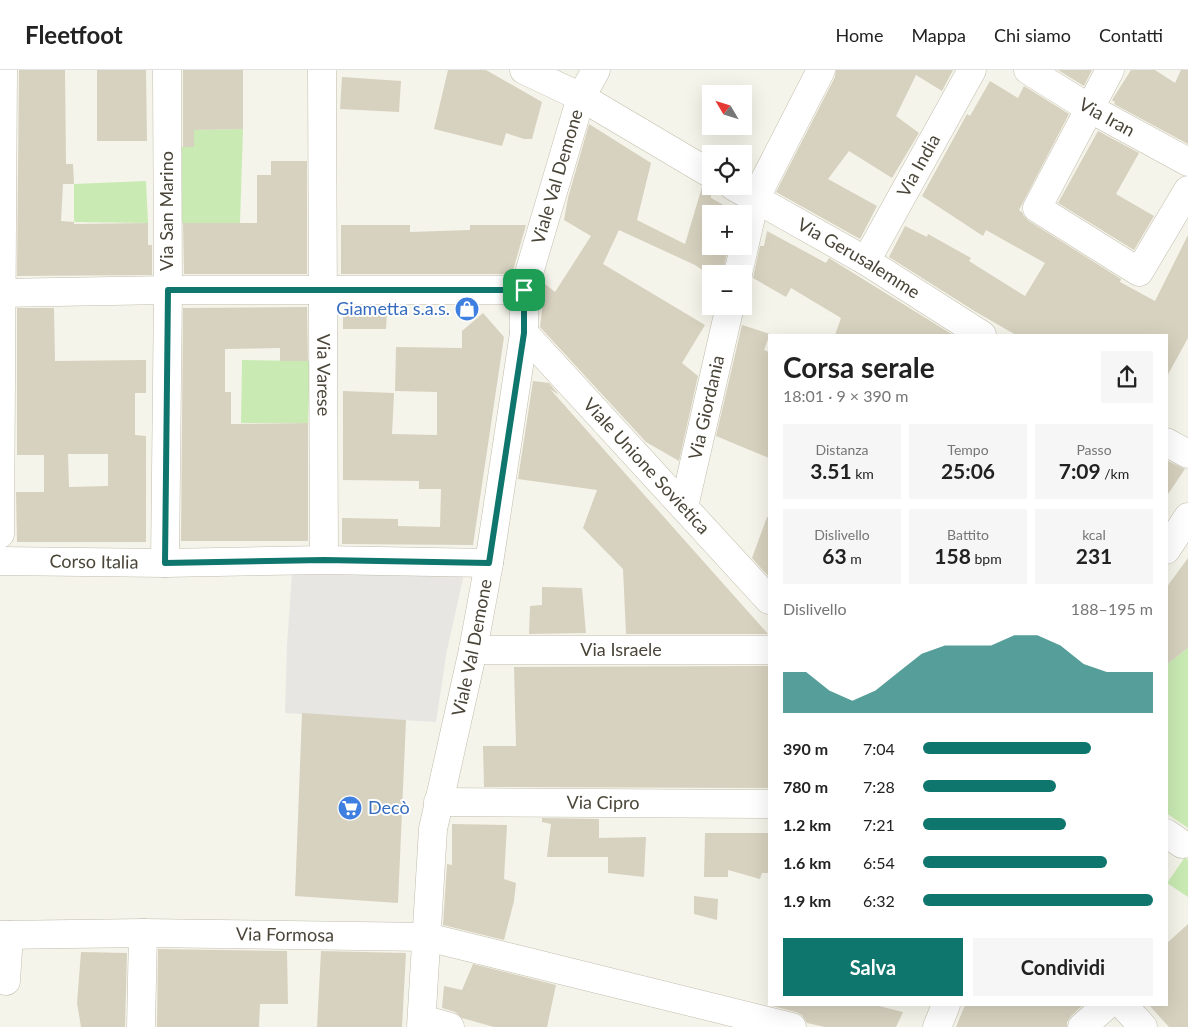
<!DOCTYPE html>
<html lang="it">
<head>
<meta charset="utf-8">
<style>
	:root { --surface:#fff; --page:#f6f6f6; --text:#222; --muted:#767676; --line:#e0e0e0; --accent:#0f766e }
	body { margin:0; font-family:Lato,sans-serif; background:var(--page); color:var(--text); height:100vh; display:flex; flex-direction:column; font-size:19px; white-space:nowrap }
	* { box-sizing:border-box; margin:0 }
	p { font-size:16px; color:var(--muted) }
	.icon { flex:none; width:28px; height:28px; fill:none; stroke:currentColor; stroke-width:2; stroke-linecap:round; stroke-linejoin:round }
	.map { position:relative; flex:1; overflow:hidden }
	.details { position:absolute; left:768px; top:264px; width:400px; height:672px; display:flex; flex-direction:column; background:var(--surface); border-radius:0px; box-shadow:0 5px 20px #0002 }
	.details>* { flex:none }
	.needle { width:32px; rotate:308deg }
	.controls { position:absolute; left:702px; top:15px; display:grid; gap:10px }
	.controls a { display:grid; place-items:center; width:50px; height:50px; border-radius:0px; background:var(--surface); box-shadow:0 5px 20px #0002; font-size:25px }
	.pin { position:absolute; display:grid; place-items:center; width:42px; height:42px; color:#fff; margin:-21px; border-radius:10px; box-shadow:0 2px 8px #0006 }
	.round { display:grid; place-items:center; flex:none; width:52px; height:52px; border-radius:0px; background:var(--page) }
	.overview { display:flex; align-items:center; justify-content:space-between; height:85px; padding:0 15px }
	h1 { font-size:28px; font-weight:700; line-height:38px }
	.metrics { display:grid; grid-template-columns:repeat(3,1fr); gap:8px; height:85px; padding:5px 15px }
	.metrics div { display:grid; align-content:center; border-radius:0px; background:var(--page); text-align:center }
	.metrics b { font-size:21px; font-weight:700 }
	.metrics small { font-size:14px; font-weight:400 }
	.metrics p { font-size:14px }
	.chart { height:140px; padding:10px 15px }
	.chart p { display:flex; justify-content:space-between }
	.chart svg { width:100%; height:90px; margin-top:5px; fill:var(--accent); opacity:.7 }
	.action { display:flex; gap:10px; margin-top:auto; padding:10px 15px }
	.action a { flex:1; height:58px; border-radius:0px; background:var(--accent); color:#fff; font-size:20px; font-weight:700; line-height:58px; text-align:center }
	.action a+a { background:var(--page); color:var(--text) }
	ul { padding:0 15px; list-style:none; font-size:16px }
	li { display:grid; grid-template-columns:80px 60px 1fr; align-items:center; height:38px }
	li i { height:12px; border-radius:6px; background:var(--accent) }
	header { display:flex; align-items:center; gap:30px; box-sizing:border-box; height:70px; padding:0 25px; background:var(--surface); border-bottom:1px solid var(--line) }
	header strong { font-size:24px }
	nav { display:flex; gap:28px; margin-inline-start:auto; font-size:18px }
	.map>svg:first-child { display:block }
	.green { fill:#c9eab3 }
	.parking { fill:#e7e6e2 }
	.building { fill:#d7d1bf; fill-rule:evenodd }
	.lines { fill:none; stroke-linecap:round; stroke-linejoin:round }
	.minor-casing { stroke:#c1bdac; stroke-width:29 }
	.minor { stroke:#fff; stroke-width:28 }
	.route-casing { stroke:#fff; stroke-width:10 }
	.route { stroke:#0f766e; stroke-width:6 }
	.labels { text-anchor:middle; stroke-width:4; stroke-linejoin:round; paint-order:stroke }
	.street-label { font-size:18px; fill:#4a4538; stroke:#fff }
	.shop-label { font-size:18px; fill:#366cbe; stroke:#fff; text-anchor:end }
</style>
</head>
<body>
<header>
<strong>Fleetfoot</strong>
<nav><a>Home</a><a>Mappa</a><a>Chi siamo</a><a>Contatti</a></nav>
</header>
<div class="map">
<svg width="1188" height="957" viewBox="0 0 1188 957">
	<rect width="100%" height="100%" fill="#f5f4ea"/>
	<!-- green -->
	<path class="green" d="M243,59L240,153H178V77H194V60Z
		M146,111L148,153L74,152V114Z
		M242,290L310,291L308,353H241Z
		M1188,578V758L1166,743V595Z
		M1185,787L1188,790V827L1167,813Z"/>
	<!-- parking -->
	<path class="parking" d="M292,503L464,504L447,580L436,652L285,643L287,575Z"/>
	<!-- building -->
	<path class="building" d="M19,0H65L66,94H73L74,114H63L61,151L74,152V154L148,153V175H152V205L17,206Z
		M97,0H146L147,71H97Z
		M183,0H243V59L194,60V77H183Z
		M448,0H486L542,32L532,69H524L506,63L502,76L434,59Z
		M836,0H953L942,21L916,5L896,46L919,63L892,108L849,81L828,109L877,136L860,169L776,122L835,7Z
		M1058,0H1092L1084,16Z
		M1131,0H1155L1175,13L1181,0H1188V74L1114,34L1115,32L1112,30Z
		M342,7L401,11L399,42L340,39Z
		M990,11L1018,28L1024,16L1069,44L1019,140L1022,142L1024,146L1029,151L1121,209L1120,212L1155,231L1188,165V268L1166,308V265H1016L976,242L889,187L905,156L927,167L928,164L971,188L969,191L1025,226L1045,193L986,160L983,166L922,126L967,44L970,46Z
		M589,54L651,93L637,150L685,174L702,117L711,120V128L736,142V144H711V176H728L723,204H708L695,195L619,160L603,194L705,255L682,293L698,306L679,391L646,372L540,257L545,214L555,222L591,166L564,150L568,128Z
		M1098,61L1139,83L1116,124L1154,146L1134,180L1058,133Z
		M271,91H307V204H184L183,153H257V105H271Z
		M341,155H410V162L470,160V155H526L512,204H341Z
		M767,161L826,193L829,188L953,265H835L841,248L791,218L786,227L753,208L760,176H764Z
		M307,237L308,291H280V278L225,279V322H231V354L308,353V471H181L183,238Z
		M17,238H54L55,291L146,290V323H135V365L146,366V472H17L16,422H44V385H17ZM68,384H108V416L69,417Z
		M343,240L387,241L386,259H343Z
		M483,243L504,267L473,475L342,474V448L398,449V456L440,457L441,419H419V411L343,410V321L394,323L392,364L437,365V322L395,321L396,277L462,278V261Z
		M742,255L770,264L764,280L769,282V388L716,366Z
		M533,311L549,313L559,325L550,319L768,564H626L623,499L583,458L597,420L518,409Z
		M1166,390L1185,399L1166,427Z
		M767,447H769V507L752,488Z
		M1188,488V578L1166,595V518Z
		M542,517L582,518L586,563L529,564L530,536L542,535Z
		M769,596V718L484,717L483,676H516L514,597Z
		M302,643L406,650L398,833L295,826Z
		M542,748L599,749V768L646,767L644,807L608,803V787H547L551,754L542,752Z
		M452,754L507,755L504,809L516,813L514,831L504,870L443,855L447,794L452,795Z
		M705,763H769V803H762L760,809L728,800V807H704Z
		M694,826L718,829L717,850L694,844Z
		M1188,854V957H1169L1149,935H1166V874Z
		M158,879L287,881L288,934H260L259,957H157Z
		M321,881L406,883L402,957H317Z
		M81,882L127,883L125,957H81L77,933Z
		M473,894L556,915L547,957H494L462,948L455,942L442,938L444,916L462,920Z
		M768,935H875L903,942L896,957H825L807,953L802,945L796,942Z
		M965,935H1083L1071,946L1067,952V957H956Z"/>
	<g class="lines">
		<defs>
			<g id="minor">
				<path id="s1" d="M322,0L324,490"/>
				<path d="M524,0L581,27L711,104"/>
				<path id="s2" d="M1028,0L1089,38L1188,92"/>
				<path d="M1110,0L1037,138L1139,202L1188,120"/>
				<path id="s3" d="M733,116L866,191L982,265"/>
				<path id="s4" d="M866,191L972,0"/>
				<path d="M738,204L755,129L821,0"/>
				<path d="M0,223L168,220H524"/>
				<path id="s5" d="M524,263L769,530"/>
				<path d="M1166,372L1188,384"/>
				<path id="s6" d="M684,437L730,236"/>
				<path d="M0,464L3,0"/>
				<path d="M1166,480L1188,447"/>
				<path id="s7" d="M0,491L165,493L324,490L489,493"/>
				<path d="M165,493L168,220L167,0"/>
				<path id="s8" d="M473,580H769"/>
				<path id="s9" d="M438,732L769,734"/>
				<path d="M1166,763L1182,774"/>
				<path id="s10" d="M0,865L143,863L427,867L792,957"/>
				<path d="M6,911L9,865"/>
				<path d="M1123,935L1143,957"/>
				<path d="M422,949L450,957"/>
				<path d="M141,957L143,863"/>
				<path id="s11" d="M421,957L433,759L473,580L489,493L524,263V220L581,27L596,0"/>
				<path d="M937,957L946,935"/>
				<path d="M1082,957L1107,935"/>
			</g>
		</defs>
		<!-- minor casing -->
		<use href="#minor" class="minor-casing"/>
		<!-- minor -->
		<use href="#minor" class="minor"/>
	</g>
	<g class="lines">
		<defs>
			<path id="route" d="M168,220H524V263L489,493L324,490L165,493Z"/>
		</defs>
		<!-- route casing -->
		<use href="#route" class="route-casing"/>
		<!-- route -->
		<use href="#route" class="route"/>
	</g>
	<!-- icons -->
	<defs>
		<symbol id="shop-disc" viewBox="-11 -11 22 22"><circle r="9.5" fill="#3f7fe0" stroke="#fff"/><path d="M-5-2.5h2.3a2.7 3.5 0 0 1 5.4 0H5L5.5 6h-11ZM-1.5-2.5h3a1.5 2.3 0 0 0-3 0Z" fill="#fff"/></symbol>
		<symbol id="supermarket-disc" viewBox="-11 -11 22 22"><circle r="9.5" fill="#3f7fe0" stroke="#fff"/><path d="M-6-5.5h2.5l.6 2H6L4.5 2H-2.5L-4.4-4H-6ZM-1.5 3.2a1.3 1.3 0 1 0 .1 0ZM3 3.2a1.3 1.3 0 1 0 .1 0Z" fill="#fff"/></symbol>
	</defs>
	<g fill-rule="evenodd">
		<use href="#shop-disc" x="453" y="225" width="28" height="28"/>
		<use href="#supermarket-disc" x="336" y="724" width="28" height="28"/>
	</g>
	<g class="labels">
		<!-- street labels -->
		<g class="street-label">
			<text dy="6" stroke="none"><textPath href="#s2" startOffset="92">Via Iran</textPath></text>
			<text dy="6" stroke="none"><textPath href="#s4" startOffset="109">Via India</textPath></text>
			<text dy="6" stroke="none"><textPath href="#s11" startOffset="864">Viale Val Demone</textPath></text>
			<text transform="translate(167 141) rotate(-90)" y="6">Via San Marino</text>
			<text dy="6" stroke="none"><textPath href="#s3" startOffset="145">Via Gerusalemme</textPath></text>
			<text dy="6" stroke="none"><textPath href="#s1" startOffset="305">Via Varese</textPath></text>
			<text dy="6" stroke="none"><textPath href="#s6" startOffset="102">Via Giordania</textPath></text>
			<text dy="6" stroke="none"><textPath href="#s5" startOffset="181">Viale Unione Sovietica</textPath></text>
			<text dy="6" stroke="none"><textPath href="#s7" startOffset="94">Corso Italia</textPath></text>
			<text dy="6" stroke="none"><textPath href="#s11" startOffset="384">Viale Val Demone</textPath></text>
			<text dy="6" stroke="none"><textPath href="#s8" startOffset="148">Via Israele</textPath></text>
			<text dy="6" stroke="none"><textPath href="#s9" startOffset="165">Via Cipro</textPath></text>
			<text dy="6" stroke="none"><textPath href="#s10" startOffset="285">Via Formosa</textPath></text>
		</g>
		<!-- shop labels -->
		<g class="shop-label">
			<text x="450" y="245">Giametta s.a.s.</text>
			<text x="368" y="744" text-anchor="start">Decò</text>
		</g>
	</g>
</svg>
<div class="controls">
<a><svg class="needle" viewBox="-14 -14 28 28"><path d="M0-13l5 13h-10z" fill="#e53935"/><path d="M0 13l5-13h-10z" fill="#767676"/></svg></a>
<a><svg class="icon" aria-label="locate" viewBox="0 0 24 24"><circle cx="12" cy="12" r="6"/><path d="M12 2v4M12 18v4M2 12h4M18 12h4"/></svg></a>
<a>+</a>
<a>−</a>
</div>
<div class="pin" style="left:524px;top:220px;background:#1e9e55"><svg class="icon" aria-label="arrive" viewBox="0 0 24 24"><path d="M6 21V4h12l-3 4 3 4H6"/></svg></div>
<section class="details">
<div class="overview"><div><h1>Corsa serale</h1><p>18:01 · 9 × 390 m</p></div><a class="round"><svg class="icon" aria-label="share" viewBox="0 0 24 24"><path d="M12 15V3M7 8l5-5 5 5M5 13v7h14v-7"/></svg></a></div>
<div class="metrics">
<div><p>Distanza</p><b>3.51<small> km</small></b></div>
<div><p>Tempo</p><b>25:06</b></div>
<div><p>Passo</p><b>7:09<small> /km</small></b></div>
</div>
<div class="metrics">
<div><p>Dislivello</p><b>63<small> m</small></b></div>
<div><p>Battito</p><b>158<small> bpm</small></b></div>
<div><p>kcal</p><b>231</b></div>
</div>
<div class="chart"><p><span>Dislivello</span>188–195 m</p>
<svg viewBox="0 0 160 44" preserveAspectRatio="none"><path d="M0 44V24L10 24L20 33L30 38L40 33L50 24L60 15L70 11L80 11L90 11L100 6L110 6L120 11L130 20L140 24L150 24L160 24V44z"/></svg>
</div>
<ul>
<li><b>390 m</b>7:04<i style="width:73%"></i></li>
<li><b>780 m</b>7:28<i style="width:58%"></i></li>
<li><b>1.2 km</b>7:21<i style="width:62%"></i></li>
<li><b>1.6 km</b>6:54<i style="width:80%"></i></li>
<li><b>1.9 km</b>6:32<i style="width:100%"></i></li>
</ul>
<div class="action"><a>Salva</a><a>Condividi</a></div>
</section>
</div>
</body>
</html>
